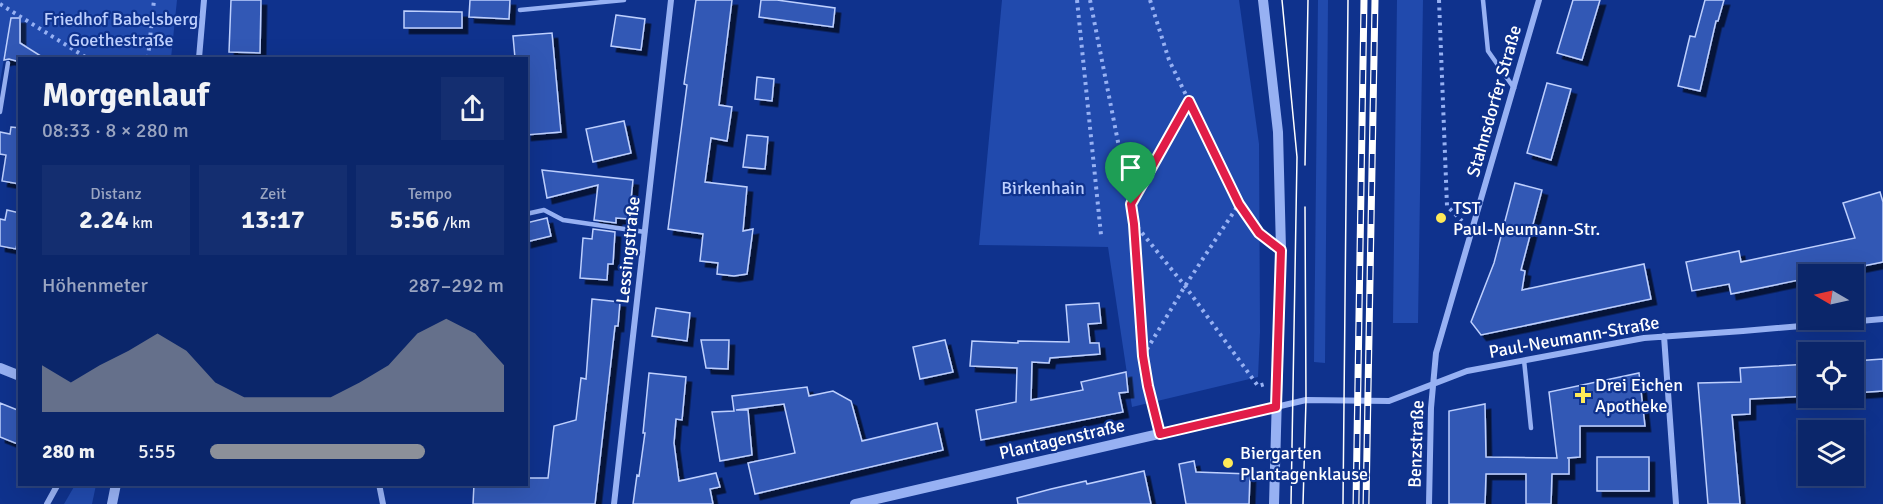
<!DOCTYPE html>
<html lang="de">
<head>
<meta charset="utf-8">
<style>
	:root { --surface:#0b266a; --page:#142e70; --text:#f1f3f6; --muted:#9aa5c1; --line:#2b437e; --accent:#8c9099 }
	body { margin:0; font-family:Signika,sans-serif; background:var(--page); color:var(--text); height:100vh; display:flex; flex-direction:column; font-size:22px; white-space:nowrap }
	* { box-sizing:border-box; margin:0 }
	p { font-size:20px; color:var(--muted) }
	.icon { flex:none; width:33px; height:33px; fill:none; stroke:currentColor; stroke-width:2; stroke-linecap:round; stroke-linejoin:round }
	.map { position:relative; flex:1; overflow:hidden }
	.details { position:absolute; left:18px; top:57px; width:510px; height:429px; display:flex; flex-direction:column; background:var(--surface); border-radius:0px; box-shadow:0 6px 24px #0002,0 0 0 2px var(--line) }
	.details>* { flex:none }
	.needle { width:39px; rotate:279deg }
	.fabs { position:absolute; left:1798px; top:264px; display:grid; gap:12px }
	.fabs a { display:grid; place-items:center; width:66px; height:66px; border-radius:0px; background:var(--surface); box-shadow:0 6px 24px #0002,0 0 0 2px var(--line); font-size:30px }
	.pin { position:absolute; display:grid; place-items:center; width:51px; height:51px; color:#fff; margin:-62px -26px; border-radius:50% 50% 50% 0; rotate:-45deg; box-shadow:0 0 6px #0007 }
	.pin .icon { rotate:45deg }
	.round { display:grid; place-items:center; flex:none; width:63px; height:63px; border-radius:0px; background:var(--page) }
	.overview { display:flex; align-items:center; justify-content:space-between; height:102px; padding:0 24px }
	h1 { font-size:33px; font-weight:700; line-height:45px }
	.stats { display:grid; grid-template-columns:repeat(3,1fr); gap:9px; height:102px; padding:6px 24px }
	.stats div { display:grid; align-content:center; border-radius:0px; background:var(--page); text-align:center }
	.stats b { font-size:26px; font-weight:700 }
	.stats small { font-size:16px; font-weight:400 }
	.stats p { font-size:16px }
	.chart { height:168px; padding:12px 24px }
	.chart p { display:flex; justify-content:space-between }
	.chart svg { width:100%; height:108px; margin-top:6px; fill:var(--accent); opacity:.7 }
	ul { padding:0 24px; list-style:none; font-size:20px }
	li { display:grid; grid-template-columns:96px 72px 1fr; align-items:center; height:45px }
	li i { height:15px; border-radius:8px; background:var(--accent) }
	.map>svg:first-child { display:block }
	.green { fill:#214aad }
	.building { fill:#3358b5; stroke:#bed0fe; stroke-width:1.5; filter:url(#shadow) }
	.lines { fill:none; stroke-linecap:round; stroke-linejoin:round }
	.path { stroke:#97b1f3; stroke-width:4; stroke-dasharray:3 4.5; stroke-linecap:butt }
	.service { stroke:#97b1f3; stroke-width:4.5 }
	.minor { stroke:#97b1f3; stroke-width:6 }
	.tertiary { stroke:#97b1f3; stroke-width:10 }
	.tram { stroke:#fff; stroke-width:1.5 }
	.rail-casing { stroke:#fff; stroke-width:7 }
	.rail { stroke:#0f328d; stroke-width:4.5; stroke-dasharray:14; stroke-linecap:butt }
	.route-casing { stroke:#fff; stroke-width:12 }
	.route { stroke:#e11d48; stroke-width:8 }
	.poi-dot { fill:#ffea58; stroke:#0f328d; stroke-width:2 }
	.labels { text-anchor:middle; stroke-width:4.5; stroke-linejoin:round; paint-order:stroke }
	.park-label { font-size:18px; fill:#bed0fe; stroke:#0f328d }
	.street-label { font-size:18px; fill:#fff; stroke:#0f328d }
	.poi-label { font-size:18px; fill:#fff; stroke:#0f328d; text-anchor:start }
</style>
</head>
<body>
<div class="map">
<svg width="1883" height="504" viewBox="0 0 1883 504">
	<defs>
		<filter id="shadow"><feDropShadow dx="5.5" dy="5.5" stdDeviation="0" flood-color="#0009"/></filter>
	</defs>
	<rect width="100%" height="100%" fill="#0f328d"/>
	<!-- green -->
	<path class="green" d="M0,0H177L171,58H45L8,35L0,82Z
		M1002,0H1239L1259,144L1260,332L1258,377L1132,407L1108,247L979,245Z
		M1318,0H1328L1325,363L1314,362Z
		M1397,0H1423L1418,323H1393Z
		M75,485H96L92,504H64Z"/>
	<!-- building -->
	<path class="building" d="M231,0H261L260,53L229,52Z
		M470,0H510L509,19L469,17Z
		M696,0H732L719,105L732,107L727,141L711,138L705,182L747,187L743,231L753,229L747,274L734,276L717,274L718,263L700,261L703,234L668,229L687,85L684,84Z
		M761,0H777L835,8L833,27L759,17Z
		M1573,0H1600L1582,60L1557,53Z
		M1705,0H1724L1718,21H1716L1700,91L1678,86L1690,36L1695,37Z
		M404,11L462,12V28H404Z
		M616,15L645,19L641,50L611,46Z
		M11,18H20V43L44,58H20V62L9,59L4,60Z
		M552,33L561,132L526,135V58H515L513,36Z
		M757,77L774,79L772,101L755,99Z
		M1547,83L1571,89L1551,160L1527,153Z
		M624,121L631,153L593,162L586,129Z
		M11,127L20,128V184L2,181L6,155L0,154V132L10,134Z
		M747,135L768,137L765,169L743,167Z
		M542,170L633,180L629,219L616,218V223L594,220L598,185L547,198Z
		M1515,183L1542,190L1521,270L1525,271L1522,290L1644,264L1651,299L1481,335L1471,322L1494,263Z
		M1880,192L1883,202V262L1824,274H1809V278L1731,294L1729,284L1692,291L1686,262L1739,251L1741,262L1855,238L1843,203Z
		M7,210L20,213V229L16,249L0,246V219L5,220Z
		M547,218L551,236L526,242V223Z
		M593,229L615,232L613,264H608L607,280L580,278L583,238L592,239Z
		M592,299L620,302L618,326H615L595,504H473L474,484H526V478H548L554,426L576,420L581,378L586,379Z
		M1099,303L1101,323L1088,324L1090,343H1099L1100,354L1050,358L1049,363L1032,362L1031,400L1083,390L1081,382L1126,372L1128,392L1119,393L1123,412L981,440L976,410L1016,402L1017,368L970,366L972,341L1018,343V341L1069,342L1066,305Z
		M656,308L690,313L687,341L652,336Z
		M701,340H729L728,369L706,368Z
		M945,340L953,372L920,379L913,347Z
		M1883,359V391L1854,393V361Z
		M1809,364V396L1750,399V414L1732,415L1740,504H1708L1698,383L1741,382L1740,368Z
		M649,373L686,377L682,420L676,419L674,443L679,481L716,473L720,487L710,489L713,504H633L637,475L639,476L645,433H643Z
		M1639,373L1645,426H1580V457L1567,458H1569V474H1552L1551,504H1526V474H1486L1485,504H1449V411L1485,404L1486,457L1557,458L1549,392Z
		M807,387L809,396L833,391L851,401L862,441L937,423L943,450L755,494L748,463L795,453L784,404L736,410H748L752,455L720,461L712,412L734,411L732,396Z
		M0,403L20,411V445L0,437Z
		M1597,457H1649V491H1597Z
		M1194,461L1196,472L1250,474L1249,504H1186L1179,464Z
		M1144,471L1151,504H1018L1017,498L1051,489L1086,481L1087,484Z"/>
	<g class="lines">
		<!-- path -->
		<path class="path" d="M1077,0L1101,235
			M1090,0L1134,223L1185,286L1258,386L1265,384
			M1150,0L1169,60L1239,204L1259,233L1268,240
			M1439,0L1447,206L1462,221
			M0,4L87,58
			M148,58L154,0
			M1131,202L1189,102
			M1134,224C1139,291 1140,357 1157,422
			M1143,356L1185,286L1239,204"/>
		<!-- service -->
		<path class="service" d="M1483,0L1488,51L1514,88
			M520,10L624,0
			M0,112L8,63
			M526,214L544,210L563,220L645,232
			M1524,360L1531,428"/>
		<!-- minor -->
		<path class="minor" d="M199,58L204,0
			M1664,336L1676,504
			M1276,407L1306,400L1389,401L1467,371L1644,338L1743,331L1883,319
			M379,484L383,504
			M47,504L58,484
			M614,504L671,0
			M1429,504L1431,408L1436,353L1539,0"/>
		<!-- tertiary -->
		<path class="tertiary" d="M1263,0L1278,132L1281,250L1274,504
			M0,368L20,376
			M112,504L116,484
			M855,504L1276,407"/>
		<!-- tram -->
		<path class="tram" d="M1282,0L1297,157L1291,504
			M1305,165L1308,0
			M1303,504L1306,400L1305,207
			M1343,504L1348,0"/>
		<defs>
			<path id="rail" d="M1356,504L1364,0
				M1366,504L1375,0"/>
		</defs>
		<!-- rail casing -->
		<use href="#rail" class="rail-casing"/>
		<!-- rail -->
		<use href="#rail" class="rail"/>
	</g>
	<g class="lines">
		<defs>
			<path id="route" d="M1189,101L1239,204L1259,233L1281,250L1276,407L1160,434L1148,386L1143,356L1134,224L1131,204Z"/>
		</defs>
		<!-- route casing -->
		<use href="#route" class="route-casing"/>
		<!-- route -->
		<use href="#route" class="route"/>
	</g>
	<!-- markers -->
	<g class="poi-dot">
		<circle cx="1441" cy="218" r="6"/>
		<path d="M1580 386h6v6h6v6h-6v6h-6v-6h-6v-6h6z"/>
		<circle cx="1228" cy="463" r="6"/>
	</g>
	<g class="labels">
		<!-- park labels -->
		<g class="park-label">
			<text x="121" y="25">Friedhof Babelsberg<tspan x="121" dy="21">Goethestraße</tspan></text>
			<text x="1043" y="194">Birkenhain</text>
		</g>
		<!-- street labels -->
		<g class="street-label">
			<text transform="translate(1494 101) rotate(-74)" y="6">Stahnsdorfer Straße</text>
			<text transform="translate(628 250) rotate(-84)" y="6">Lessingstraße</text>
			<text transform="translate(1574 337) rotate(-10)" y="6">Paul-Neumann-Straße</text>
			<text transform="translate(1062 439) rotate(-13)" y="6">Plantagenstraße</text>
			<text transform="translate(1416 444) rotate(-88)" y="6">Benzstraße</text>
		</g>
		<!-- poi labels -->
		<g class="poi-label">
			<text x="1453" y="214">TST<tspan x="1453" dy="21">Paul-Neumann-Str.</tspan></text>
			<text x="1595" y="391">Drei Eichen<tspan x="1595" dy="21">Apotheke</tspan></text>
			<text x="1240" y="459">Biergarten<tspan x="1240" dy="21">Plantagenklause</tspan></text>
		</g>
	</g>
</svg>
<div class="fabs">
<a><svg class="needle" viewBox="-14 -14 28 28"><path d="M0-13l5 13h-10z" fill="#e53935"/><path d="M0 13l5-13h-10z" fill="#9aa5c1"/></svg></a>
<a><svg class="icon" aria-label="locate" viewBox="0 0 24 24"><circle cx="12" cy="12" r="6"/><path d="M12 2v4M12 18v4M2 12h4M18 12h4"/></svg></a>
<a><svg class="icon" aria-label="layers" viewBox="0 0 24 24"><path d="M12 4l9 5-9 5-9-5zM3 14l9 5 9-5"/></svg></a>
</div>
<div class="pin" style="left:1131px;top:204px;background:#1e9e55"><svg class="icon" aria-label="arrive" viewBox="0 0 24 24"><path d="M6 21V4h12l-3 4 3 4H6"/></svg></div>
<section class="details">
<div class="overview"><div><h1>Morgenlauf</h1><p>08:33 · 8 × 280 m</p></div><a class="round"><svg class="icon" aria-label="share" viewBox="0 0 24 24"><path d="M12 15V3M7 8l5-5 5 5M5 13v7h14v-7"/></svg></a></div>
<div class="stats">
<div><p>Distanz</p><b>2.24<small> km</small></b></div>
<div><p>Zeit</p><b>13:17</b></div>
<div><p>Tempo</p><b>5:56<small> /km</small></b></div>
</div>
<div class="chart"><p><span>Höhenmeter</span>287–292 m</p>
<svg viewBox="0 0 160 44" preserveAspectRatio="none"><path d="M0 44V25L10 32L20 25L30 19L40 12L50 19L60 32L70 38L80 38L90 38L100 38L110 32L120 25L130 12L140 6L150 12L160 25V44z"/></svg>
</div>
<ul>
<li><b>280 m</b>5:55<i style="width:73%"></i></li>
</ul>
</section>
</div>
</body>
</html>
